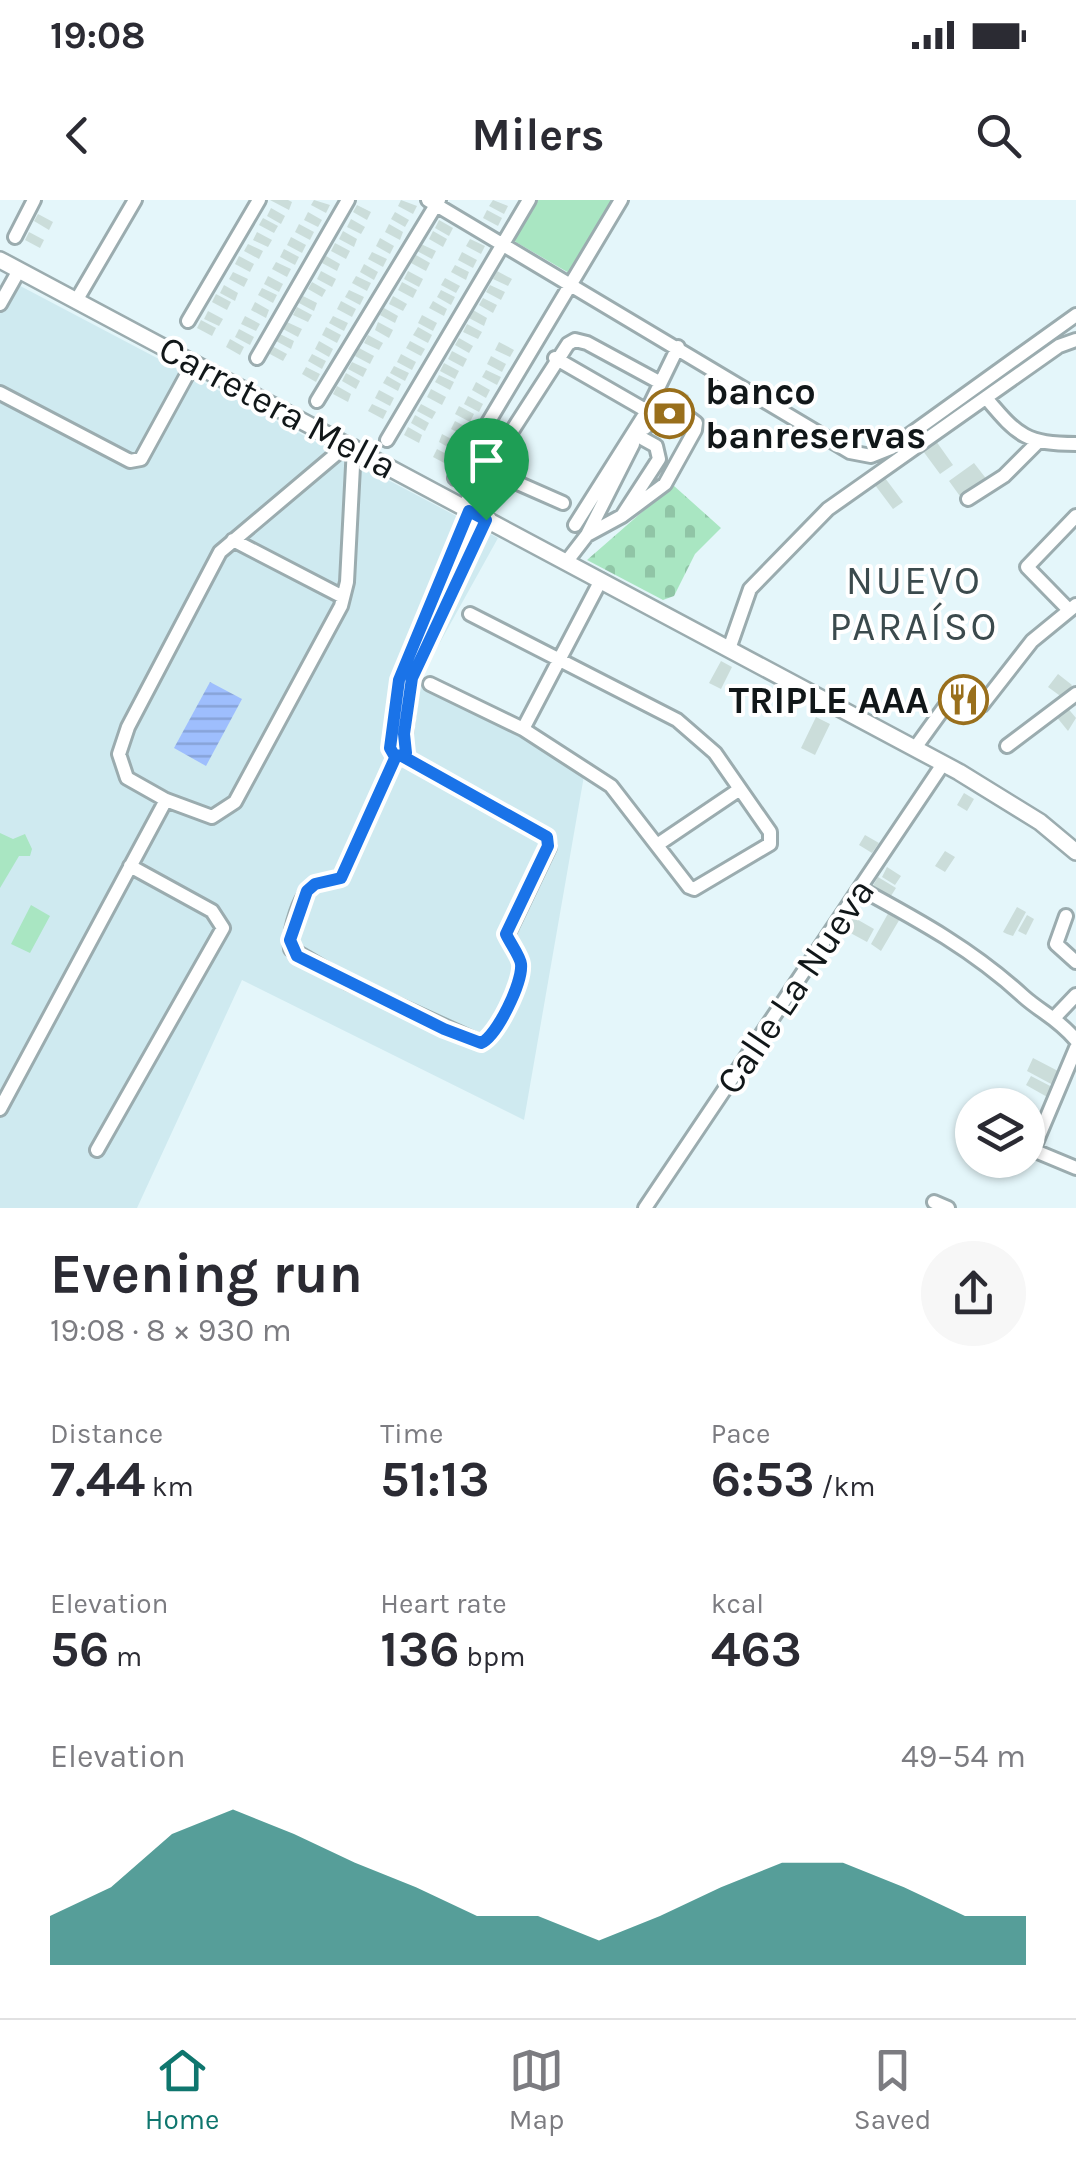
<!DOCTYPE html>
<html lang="en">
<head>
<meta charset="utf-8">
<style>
	:root { --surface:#fff; --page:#f7f7f7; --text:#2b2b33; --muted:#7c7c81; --line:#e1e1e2; --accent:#0f766e }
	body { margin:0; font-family:Karla,sans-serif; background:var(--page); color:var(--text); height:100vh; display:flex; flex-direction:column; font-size:38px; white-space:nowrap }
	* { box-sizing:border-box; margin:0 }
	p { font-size:32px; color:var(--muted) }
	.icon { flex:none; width:55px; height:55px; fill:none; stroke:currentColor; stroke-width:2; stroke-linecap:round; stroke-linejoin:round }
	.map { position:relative; height:1008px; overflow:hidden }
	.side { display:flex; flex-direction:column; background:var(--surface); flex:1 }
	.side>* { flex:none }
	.controls { position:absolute; left:955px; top:888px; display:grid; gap:20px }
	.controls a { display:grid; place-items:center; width:90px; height:90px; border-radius:50%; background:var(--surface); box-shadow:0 2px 8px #0004; font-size:50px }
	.pin { position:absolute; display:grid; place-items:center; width:85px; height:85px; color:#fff; margin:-102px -42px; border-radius:50% 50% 50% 0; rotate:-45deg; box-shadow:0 0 10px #0007 }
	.pin .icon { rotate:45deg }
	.round { display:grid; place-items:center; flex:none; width:105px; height:105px; border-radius:52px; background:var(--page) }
	.headline { display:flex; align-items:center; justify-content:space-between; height:170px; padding:0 50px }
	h1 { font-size:55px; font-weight:700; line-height:75px }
	.metrics { display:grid; grid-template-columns:repeat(3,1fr); gap:15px; height:170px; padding:10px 50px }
	.metrics div { display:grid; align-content:center }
	.metrics b { font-size:50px; font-weight:700 }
	.metrics small { font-size:28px; font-weight:400 }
	.metrics p { font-size:28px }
	.chart { height:280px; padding:20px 50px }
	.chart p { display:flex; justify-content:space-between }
	.chart svg { width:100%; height:180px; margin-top:10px; fill:var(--accent); opacity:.7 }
	.status { display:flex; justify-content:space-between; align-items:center; height:70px; padding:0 50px; background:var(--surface); direction:ltr }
	.status svg { height:28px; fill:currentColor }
	header { display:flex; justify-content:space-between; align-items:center; height:130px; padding:0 50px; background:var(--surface); font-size:45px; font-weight:700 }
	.dock { display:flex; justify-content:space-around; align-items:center; height:140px; border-top:2px solid var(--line); background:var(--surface); font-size:28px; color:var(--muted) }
	.dock a { display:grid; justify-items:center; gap:5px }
	.dock .on { color:var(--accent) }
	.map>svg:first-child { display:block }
	.built { fill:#cfeaf0 }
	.cemetery { fill:url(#cemetery-stones) }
	.garden { fill:#a9e6c2 }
	.water { fill:url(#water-rules) }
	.building { fill:#cbddda }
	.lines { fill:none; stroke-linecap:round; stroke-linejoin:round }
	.minor-casing { stroke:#9bacaf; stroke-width:18 }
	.major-casing { stroke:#9bacaf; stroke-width:20 }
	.minor { stroke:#fff; stroke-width:12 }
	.major { stroke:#fff; stroke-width:15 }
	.route-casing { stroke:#fff; stroke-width:20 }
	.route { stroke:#1a73e8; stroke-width:12 }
	.labels { text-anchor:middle; stroke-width:8; stroke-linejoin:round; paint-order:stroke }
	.poi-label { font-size:38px; font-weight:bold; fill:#111719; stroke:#fff; text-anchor:start }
	.street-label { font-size:38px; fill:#111719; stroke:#fff }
	.neighbourhood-label { font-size:40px; letter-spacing:2.5px; fill:#3b4a4d; stroke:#fff }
</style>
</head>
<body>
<div class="status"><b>19:08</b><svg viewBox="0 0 49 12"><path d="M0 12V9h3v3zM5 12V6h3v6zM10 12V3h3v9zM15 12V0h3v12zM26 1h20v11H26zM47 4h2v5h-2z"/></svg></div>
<header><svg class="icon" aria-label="back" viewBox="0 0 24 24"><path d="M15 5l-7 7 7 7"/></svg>Milers<svg class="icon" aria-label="search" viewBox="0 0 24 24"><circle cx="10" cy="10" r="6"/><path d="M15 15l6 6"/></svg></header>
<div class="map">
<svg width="1076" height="1008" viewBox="0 0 1076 1008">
	<defs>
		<pattern id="cemetery-stones" width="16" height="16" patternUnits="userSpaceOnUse" patternTransform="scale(2.5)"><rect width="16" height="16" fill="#a9e6c2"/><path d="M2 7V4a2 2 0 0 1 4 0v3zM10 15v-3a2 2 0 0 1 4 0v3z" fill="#90c5a6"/></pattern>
		<pattern id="water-rules" width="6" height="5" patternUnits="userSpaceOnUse" patternTransform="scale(2.5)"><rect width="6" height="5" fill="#9ebefd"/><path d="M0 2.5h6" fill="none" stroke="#87a3d8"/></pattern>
	</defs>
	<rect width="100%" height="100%" fill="#e4f6fa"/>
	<!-- built -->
	<path class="built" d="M9,80L498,338L418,482L585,570L524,920L242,780L137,1008H0V95Z"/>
	<!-- cemetery -->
	<path class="cemetery" d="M673,285L721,328L695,354L674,396L663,400L587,360Z"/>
	<!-- garden -->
	<path class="garden" d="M538,0H612L569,73L514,41Z
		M0,633L13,639L25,634L32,649L30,656H19L0,688Z
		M31,705L50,716L30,753L11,744Z"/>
	<!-- water -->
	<path class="water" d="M210,482L242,499L206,566L174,548Z"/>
	<!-- building -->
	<path class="building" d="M270,0H288L292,2L289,10Z
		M314,0L330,5L326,13L311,5Z
		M401,0L417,6L413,14L398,6Z
		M493,0L508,6L504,14L489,6Z
		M357,5L371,12L367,20L353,12Z
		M271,8L285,16L281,24L267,16Z
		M487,10L502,18L498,26L483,18Z
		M308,12L322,20L318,27L304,20Z
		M395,12L409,20L405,27L391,19Z
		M38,14L53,22L49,30L34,21Z
		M263,18L278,26L274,33L259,25Z
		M351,19L365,27L361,34L347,27Z
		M439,20L453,28L449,36L435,28Z
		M299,24L314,32L310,40L295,32Z
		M389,24L403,32L400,40L385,32Z
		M343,31L357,39L354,47L339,39Z
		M433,31L447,39L443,47L429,39Z
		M29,32L44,40L40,48L25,40Z
		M257,32L272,40L268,47L253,40Z
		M291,37L306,45L302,53L287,45Z
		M380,38L394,46L390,54L376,46Z
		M470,39L485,46L481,54L466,46Z
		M335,43L350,51L346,59L331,51Z
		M248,44L263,51L259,59L244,51Z
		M421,44L436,51L432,59L417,51Z
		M284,49L299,57L295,65L280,57Z
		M372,52L387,59L383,67L368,59Z
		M462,52L477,60L473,68L458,60Z
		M416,55L430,63L426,71L411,63Z
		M239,56L254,64L250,72L235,64Z
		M326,56L340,64L337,71L322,63Z
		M276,62L291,69L287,77L272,69Z
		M364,64L378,72L374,80L360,72Z
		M455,65L469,72L466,80L451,72Z
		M321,71L336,79L332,87L317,79Z
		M408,71L423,79L419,87L404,79Z
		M497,71L512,79L508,86L493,79Z
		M233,72L248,79L244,87L229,79Z
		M268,76L283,84L279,92L264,84Z
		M356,76L371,83L367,91L352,83Z
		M445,78L460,86L456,93L441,85Z
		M312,82L326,90L322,97L308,89Z
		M402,82L417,90L413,98L398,90Z
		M224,85L238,93L235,101L220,93Z
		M490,85L505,92L501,100L486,92Z
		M262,88L277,95L273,103L258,95Z
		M349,90L364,97L360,105L345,97Z
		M441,90L455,97L451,105L437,97Z
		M216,94L231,102L227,110L212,102Z
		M303,96L317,103L314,111L299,103Z
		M393,96L407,104L403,111L389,104Z
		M483,98L497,105L493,113L479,105Z
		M341,101L356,109L352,117L337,109Z
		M433,101L447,109L444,116L429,108Z
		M255,102L269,110L266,118L251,110Z
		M297,107L312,115L308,122L293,115Z
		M384,108L398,116L395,123L380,115Z
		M473,110L487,118L484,126L469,118Z
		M208,111L223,119L219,126L204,119Z
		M422,115L437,123L433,131L418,123Z
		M245,116L260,124L256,131L241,124Z
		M333,116L348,123L344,131L329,123Z
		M201,120L216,128L212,136L197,128Z
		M287,122L302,129L298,137L283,129Z
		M378,122L393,130L389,138L375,130Z
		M467,124L482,132L478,139L463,132Z
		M326,127L341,135L337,143L322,135Z
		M418,127L432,135L428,143L413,135Z
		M239,129L254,137L250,145L235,137Z
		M280,134L294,141L291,149L276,141Z
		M368,135L383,143L379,150L364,143Z
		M459,138L473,146L469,153L455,145Z
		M230,139L244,147L240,155L226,147Z
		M319,141L333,149L329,157L315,149Z
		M410,141L425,149L421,156L406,148Z
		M499,142L514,150L510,157L495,150Z
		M272,146L287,154L283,161L268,153Z
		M359,148L374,156L370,164L355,156Z
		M452,151L467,159L463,167L448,159Z
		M312,154L326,161L322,169L308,161Z
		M401,154L416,162L412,170L397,162Z
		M491,156L506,164L502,172L487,164Z
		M352,162L367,169L363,177L348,169Z
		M444,163L459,171L455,179L440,171Z
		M394,166L409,173L405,181L390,173Z
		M306,167L320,174L316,182L302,174Z
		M486,170L501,177L497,185L482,177Z
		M346,173L360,181L356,189L342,181Z
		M439,175L454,182L450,190L435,182Z
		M387,176L401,184L398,191L383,183Z
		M476,182L490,190L486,198L472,190Z
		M337,186L351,194L348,202L333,194Z
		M431,189L446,197L442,205L427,197Z
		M379,190L394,198L390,206L375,198Z
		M680,190L689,195L670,239L653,229Z
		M468,196L483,204L479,212L464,204Z
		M372,204L387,211L383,219L368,211Z
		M421,204L436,212L432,219L417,211Z
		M459,206L474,214L470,222L455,214Z
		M415,215L429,223L425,231L411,223Z
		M455,221L470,229L466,237L451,229Z
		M408,227L422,235L419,243L404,235Z
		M442,234L457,242L453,250L439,242Z
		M936,241L953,265L940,274L923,251Z
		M437,249L452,257L448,265L433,257Z
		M974,263L988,281L962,299L949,281Z
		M885,278L903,302L893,309L875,285Z
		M721,461L732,467L721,489L709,483Z
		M1058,474L1072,485L1063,498L1048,487Z
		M1066,506L1076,518L1068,531L1055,515Z
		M816,517L830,524L815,555L801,548Z
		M964,593L974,599L967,611L957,605Z
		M865,635L879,643L872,653L859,645Z
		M945,651L955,657L945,672L935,666Z
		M887,667L901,676L895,685L882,677Z
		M878,677L896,688L889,699L871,689Z
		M1017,707L1026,712L1013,736L1007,734L1003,732Z
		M890,710L901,717L881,751L871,744Z
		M1027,715L1034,719L1026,735L1018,731Z
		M853,717L874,729L867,742L845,730Z
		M1033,858L1060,872L1053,885L1027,871Z
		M1031,876L1054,888L1049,898L1026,885Z"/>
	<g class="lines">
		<defs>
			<path id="minor" d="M428,0L850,252L871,256L891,248L1076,115
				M15,37L34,0
				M76,101L135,0
				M0,104L18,72
				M188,121L259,0
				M257,158L348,0
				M555,158L647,211
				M0,193L130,261L141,259L194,162
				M987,199C1018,236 1027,244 1076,244
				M317,201L439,0
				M645,228L663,206H671
				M387,240L529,0
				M348,244L220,352L128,527L119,554L127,578L166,600L212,617L235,602L341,406L347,382L354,247
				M488,270L563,303
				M455,278L621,0
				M968,299L1004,276L1036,244
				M463,307L568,144L575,140L587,143L659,182
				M622,316L665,284L695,230L696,223L680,211
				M575,325L647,211L678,147
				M587,335L622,316L659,259L656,246L638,236
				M233,340L343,397
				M567,361L587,335L633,244
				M1069,410L1027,367L1076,316
				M729,449L750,389L828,309L1059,146L1076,140
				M430,484L523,529L611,586L689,687L694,689L770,644V632L715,553L677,520L470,414
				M523,529L601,380
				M404,542L412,478L420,457L486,320
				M392,544L399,480L469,311
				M1007,546L1076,494
				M915,548L946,505L967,511L982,505L1032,441L1076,405
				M396,556L341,678C334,680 325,681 317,684C300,690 289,733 291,749L347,782L481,843C497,836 523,782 521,764C520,756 510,743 507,735L549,647L547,637L402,556
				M657,645L740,589
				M861,689C920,721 973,750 1023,796C1042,813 1056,817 1076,840
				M1066,716L1056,744L1076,762
				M1056,816L1076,795
				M0,909L166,600
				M1028,948L1076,968
				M97,950L223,728L212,711L130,666
				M1033,950L1076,848
				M934,1002L948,1008
				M645,1008L943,564"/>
			<path id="major" d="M0,60L959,572L1040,622L1076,652"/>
		</defs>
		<!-- minor casing -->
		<use href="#minor" class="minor-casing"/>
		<!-- major casing -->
		<use href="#major" class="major-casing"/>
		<!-- minor -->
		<use href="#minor" class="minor"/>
		<!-- major -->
		<use href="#major" class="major"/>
	</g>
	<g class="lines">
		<defs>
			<path id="route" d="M486,320L469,311L399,480L390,548L394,555L402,556L547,637L548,646L506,734C510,743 520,756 521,764C523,782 497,836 481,843L444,829L297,756L290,740L307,691L315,684L341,678L396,556H402L406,553L404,534L412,478L486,320"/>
		</defs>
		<!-- route casing -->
		<use href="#route" class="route-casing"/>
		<!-- route -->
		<use href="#route" class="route"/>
	</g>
	<!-- icons -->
	<defs>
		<symbol id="bank-ring" viewBox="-11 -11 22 22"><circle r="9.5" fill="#fff" stroke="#996f1c" stroke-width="1.5"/><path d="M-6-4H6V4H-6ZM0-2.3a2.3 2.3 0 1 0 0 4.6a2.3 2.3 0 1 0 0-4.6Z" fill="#996f1c"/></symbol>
		<symbol id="restaurant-ring" viewBox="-11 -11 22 22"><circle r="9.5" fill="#fff" stroke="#996f1c" stroke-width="1.5"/><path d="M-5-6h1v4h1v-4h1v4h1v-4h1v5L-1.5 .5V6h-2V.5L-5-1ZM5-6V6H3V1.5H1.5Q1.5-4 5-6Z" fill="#996f1c"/></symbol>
	</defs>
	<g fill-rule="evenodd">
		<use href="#bank-ring" x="642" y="186" width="55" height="55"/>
		<use href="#restaurant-ring" x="936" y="472" width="55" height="55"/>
	</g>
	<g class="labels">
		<!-- poi labels -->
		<g class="poi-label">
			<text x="705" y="204">banco<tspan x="705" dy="44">banreservas</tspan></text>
			<text x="929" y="513" text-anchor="end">TRIPLE AAA</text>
		</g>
		<!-- street labels -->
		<g class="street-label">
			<text transform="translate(278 207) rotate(28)" y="13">Carretera Mella</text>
			<text transform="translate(795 786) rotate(-56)" y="13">Calle La Nueva</text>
		</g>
		<!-- neighbourhood labels -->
		<g class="neighbourhood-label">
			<text x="914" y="394">NUEVO<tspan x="914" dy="46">PARAÍSO</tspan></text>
		</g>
	</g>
</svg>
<div class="controls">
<a><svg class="icon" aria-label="layers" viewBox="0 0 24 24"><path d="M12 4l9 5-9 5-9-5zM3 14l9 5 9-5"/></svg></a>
</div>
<div class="pin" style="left:486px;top:320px;background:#1e9e55"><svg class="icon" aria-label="arrive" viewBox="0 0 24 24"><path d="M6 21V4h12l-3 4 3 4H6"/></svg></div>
</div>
<section class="side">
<div class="headline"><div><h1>Evening run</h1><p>19:08 · 8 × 930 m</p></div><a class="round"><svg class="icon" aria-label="share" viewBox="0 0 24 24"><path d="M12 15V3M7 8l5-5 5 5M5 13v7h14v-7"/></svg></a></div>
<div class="metrics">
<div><p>Distance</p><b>7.44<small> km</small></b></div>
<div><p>Time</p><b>51:13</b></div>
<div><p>Pace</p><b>6:53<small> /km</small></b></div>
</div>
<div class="metrics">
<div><p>Elevation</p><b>56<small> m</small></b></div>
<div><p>Heart rate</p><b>136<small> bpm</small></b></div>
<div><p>kcal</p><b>463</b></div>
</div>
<div class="chart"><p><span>Elevation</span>49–54 m</p>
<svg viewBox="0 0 160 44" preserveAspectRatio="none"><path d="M0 44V32L10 25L20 12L30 6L40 12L50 19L60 25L70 32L80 32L90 38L100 32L110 25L120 19L130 19L140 25L150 32L160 32V44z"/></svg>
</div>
</section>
<nav class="dock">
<a class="on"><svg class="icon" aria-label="home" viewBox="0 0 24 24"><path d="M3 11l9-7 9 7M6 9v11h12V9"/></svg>Home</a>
<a><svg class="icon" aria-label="map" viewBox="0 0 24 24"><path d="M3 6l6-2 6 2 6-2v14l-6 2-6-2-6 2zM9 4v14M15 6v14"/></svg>Map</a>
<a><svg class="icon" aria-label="saved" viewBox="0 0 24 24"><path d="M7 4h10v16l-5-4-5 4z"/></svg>Saved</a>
</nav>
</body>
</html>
